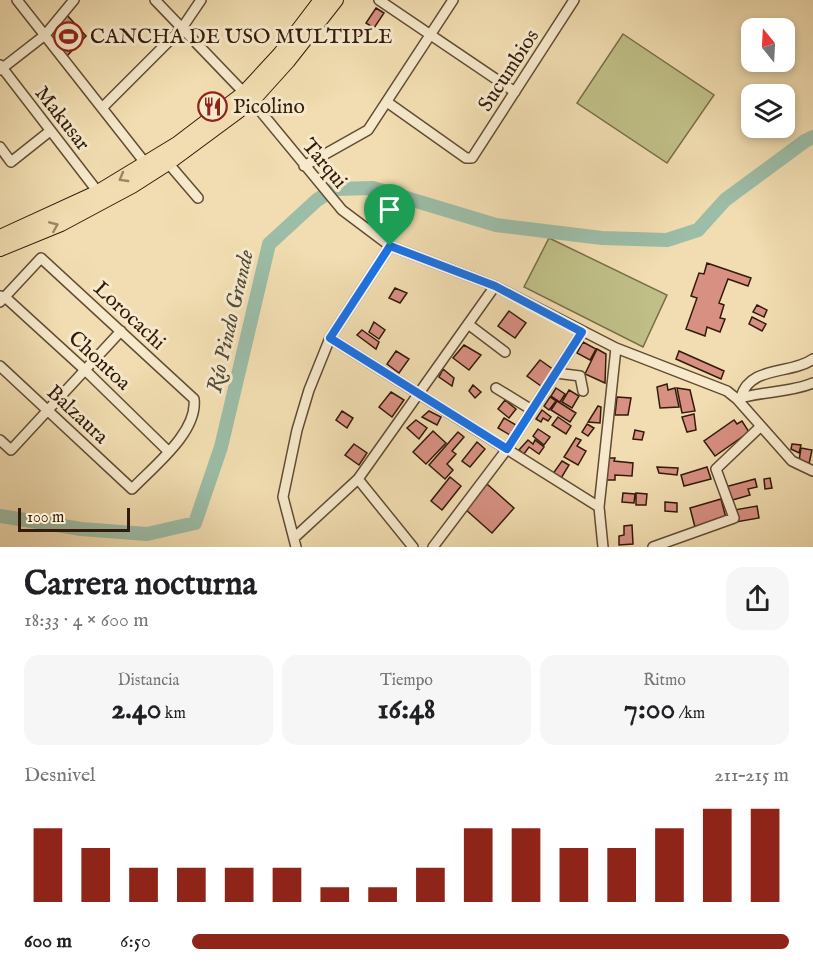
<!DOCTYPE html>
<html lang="es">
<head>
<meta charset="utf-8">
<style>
	:root { --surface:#fff; --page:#f6f6f6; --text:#202124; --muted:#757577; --accent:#8f2418 }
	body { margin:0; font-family:"IM FELL English",serif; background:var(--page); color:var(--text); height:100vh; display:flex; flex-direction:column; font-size:22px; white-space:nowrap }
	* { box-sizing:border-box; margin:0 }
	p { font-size:20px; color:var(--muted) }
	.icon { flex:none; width:33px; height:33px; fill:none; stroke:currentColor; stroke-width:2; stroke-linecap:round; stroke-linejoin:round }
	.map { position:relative; height:547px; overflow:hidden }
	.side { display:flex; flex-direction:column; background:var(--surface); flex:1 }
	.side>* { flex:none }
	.needle { width:39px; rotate:342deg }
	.buttons { position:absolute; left:741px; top:18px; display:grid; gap:12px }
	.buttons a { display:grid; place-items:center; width:54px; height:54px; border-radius:12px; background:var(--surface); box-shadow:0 3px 9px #0003; font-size:30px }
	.scale { position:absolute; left:18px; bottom:15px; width:112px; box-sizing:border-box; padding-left:6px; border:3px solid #321b0b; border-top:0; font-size:16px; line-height:21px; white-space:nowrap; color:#321b0b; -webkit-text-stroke:4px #f6e9cc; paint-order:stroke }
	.pin { position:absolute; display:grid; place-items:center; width:51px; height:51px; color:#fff; margin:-62px -26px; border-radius:50% 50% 50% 0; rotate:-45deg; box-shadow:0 0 6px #0007 }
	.pin .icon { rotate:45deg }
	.round { display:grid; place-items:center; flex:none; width:63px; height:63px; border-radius:18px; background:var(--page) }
	.summary { display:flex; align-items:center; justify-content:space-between; height:102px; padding:0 24px }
	h1 { font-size:33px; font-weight:700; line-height:45px }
	.figures { display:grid; grid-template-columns:repeat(3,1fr); gap:9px; height:102px; padding:6px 24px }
	.figures div { display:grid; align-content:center; border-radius:15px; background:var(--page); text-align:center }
	.figures b { font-size:30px; font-weight:700 }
	.figures small { font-size:16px; font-weight:400 }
	.figures p { font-size:16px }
	.chart { height:168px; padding:12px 24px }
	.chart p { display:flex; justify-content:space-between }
	.chart svg { width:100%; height:108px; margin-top:6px; stroke:var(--accent); stroke-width:6 }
	ul { padding:0 24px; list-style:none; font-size:20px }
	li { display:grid; grid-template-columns:96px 72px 1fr; align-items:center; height:45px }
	li i { height:15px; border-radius:8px; background:var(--accent) }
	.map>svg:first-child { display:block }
	.green { fill:#c0bf87; stroke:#796d49; stroke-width:1.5 }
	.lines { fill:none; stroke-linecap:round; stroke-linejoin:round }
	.river { stroke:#9cbda7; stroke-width:14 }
	.building { fill:#d89082; stroke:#321b0b; stroke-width:1.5 }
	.minor-casing { stroke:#624c34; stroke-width:12 }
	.highway-casing { stroke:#321b0b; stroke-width:16 }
	.minor { stroke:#f6e9cc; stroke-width:9 }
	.highway { stroke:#f1ddb1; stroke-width:14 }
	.oneway { stroke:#9b8666 }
	.route-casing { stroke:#fff; stroke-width:12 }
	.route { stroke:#1a73e8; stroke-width:8 }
	.labels { text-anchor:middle; stroke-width:6; stroke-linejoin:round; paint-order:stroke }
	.poi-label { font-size:21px; fill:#321b0b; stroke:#f6e9cc; text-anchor:start }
	.street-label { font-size:21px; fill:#321b0b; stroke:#f6e9cc }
	.water-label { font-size:22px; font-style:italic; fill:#524c3a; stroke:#f6e9cc }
</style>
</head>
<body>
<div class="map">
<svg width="813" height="547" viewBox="0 0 813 547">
	<rect width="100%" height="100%" fill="#f1ddb1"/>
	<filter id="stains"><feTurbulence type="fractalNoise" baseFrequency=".00333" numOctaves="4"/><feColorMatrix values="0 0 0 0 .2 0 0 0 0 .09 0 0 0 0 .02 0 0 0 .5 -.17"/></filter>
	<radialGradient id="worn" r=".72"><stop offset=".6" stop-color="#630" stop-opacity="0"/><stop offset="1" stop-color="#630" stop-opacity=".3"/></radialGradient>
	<!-- green -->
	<path class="green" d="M623,34L714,95L667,163L577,103Z
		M549,238L667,295L643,347L524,287Z"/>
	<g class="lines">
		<!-- river -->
		<path class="river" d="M0,516L81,529L147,534L195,523L221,447L269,244L317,200L334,189L373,188L496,225L602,238L667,240L698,230L725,200L805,141L813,137"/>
	</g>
	<!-- building -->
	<path class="building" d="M376,8L384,13L374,28L366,23Z
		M66,14L86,36L64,59L48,34Z
		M707,263L751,278L748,286L728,279L719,303L724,305L720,318L725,319L720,332L707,327L705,336L686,329L697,298L691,296L699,273L704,274Z
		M395,288L407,293L400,303L389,298Z
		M757,305L767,310L764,317L753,312Z
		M509,311L526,323L515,338L498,326Z
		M752,317L766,324L762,331L749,324Z
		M374,322L385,330L379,339L369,332Z
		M362,330L379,342L376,349L357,335Z
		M583,342L596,349L590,360L577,353Z
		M464,345L481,355L469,370L453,358Z
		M597,349L606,354L605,383L585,374Z
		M396,351L409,359L399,373L387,364Z
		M679,351L724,371L721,379L676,359Z
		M540,360L554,370L541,386L527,376Z
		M443,369L454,378L452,386L439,377Z
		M667,384L668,390L675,388L679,407L660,408L657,387Z
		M473,385L481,392L475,398L469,391Z
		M556,388L565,394L560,402L551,396Z
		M677,388L690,390L695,411L682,413Z
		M569,390L579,396L572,408L562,402Z
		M391,392L404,400L392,417L379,407Z
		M550,397L556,401L549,410L544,406Z
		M617,397L631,398L628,415H615Z
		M505,400L516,409L509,418L498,409Z
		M557,401L576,413L570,422L551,410Z
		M598,406L601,407L600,423L588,422Z
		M542,410L551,417L548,421L543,418L541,422L536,419Z
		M342,411L353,418L347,428L336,420Z
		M429,411L441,417L437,425L422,417Z
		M694,414L696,430L687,432L682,417Z
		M558,417L571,426L566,434L552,425Z
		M504,418L516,425L510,435L498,428Z
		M416,420L427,428L419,439L407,428Z
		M734,420L737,424L742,421L749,432L715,456L704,441Z
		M587,424L594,428L588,436L582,432Z
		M538,429L550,437L544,445L533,436Z
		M635,430L644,432L642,440L633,439Z
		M433,431L446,443L426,464L413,452Z
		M458,432L464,437L452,451L456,454L447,464L453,470L445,479L429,465Z
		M576,438L581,440L577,446L586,451L578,465L564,457Z
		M528,440L533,444L535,440L544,447L539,454L529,447L524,454L519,450Z
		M477,442L485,449L470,467L462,461Z
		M354,444L367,453L359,465L345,455Z
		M792,444L801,445L799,453L791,449Z
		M801,448L812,450L809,464L799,461Z
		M608,458H615L614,461L633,463L632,476L615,475V480H606Z
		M562,461L569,465L560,480L552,475Z
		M657,467L678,468L677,475L659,473Z
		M707,467L711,479L684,486L681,475Z
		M450,477L461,486L442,510L431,501Z
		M770,478L772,488L765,489L764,479Z
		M755,479L757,487L748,489L750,495L729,501L725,487Z
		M487,484L514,508L492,533L465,509Z
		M623,493L635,494L634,503L622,502Z
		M636,493L647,494L646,505H636Z
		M721,499L726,518L695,527L690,508Z
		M665,502L677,503V512L665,511Z
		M757,506L759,518L736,522L734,510Z
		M632,525L633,544L619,545V536L624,535V526Z"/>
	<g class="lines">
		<defs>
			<path id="minor" d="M17,0L146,164
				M155,0L252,101L342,210L390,246L495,286L616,348L727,391L737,399L792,461L813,471
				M379,0L515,92
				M0,65L98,192
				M0,70L45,35L74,0
				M387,102L466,158H472L574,0
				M102,108L182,28L201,0
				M0,147L11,162L50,131
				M168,163L198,198
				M304,166L368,130L453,0
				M1,296L5,297L85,370L168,451
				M0,302L41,258L194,399C198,432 154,466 132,489L0,366
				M468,324L505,352
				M330,338L599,507
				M556,373L580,376L583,391
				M496,388L532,410
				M741,397C750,365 791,375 813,359
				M737,399C761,391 790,393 813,383
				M0,440L11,450L121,331
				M358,479L413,547
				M294,538L358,479L495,286
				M296,547L283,497L297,430L309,390L330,338L390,246
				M433,547L507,449L582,332
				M603,547L599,507L616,348
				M653,547L734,518L716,469L760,427"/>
			<path id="highway" d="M0,237L98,192L177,144L244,93L280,54L321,0
				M0,249L61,224L132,186L168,163L252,101L288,61L336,0"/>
		</defs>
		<!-- minor casing -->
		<use href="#minor" class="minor-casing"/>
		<!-- highway casing -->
		<use href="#highway" class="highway-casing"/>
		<!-- minor -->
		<use href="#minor" class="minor"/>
		<!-- highway -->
		<use href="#highway" class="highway"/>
	</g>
	<!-- one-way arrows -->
	<defs><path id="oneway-chevron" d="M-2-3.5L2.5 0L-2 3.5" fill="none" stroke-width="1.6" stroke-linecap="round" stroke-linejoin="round" transform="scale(1.5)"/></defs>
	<g class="oneway">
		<use href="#oneway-chevron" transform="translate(123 178) rotate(150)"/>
		<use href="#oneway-chevron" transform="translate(54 226) rotate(-23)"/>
	</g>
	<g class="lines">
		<defs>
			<path id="route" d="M390,246L495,286L582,332L507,449L330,338Z"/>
		</defs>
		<!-- route casing -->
		<use href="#route" class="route-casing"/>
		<!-- route -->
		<use href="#route" class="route"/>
	</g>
	<!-- icons -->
	<defs>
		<symbol id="stadium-ring" viewBox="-11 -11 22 22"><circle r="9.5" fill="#f6e9cc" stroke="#8f2418" stroke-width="1.5"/><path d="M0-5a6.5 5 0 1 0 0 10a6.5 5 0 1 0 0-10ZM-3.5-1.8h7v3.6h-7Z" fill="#8f2418"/></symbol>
		<symbol id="restaurant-ring" viewBox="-11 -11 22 22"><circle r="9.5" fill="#f6e9cc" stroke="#8f2418" stroke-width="1.5"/><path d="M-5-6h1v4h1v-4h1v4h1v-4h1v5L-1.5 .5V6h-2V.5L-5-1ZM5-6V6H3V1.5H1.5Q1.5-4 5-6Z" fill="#8f2418"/></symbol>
	</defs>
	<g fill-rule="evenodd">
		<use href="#stadium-ring" x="52" y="20" width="33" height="33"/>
		<use href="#restaurant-ring" x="196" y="90" width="33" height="33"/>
	</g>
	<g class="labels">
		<!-- poi labels -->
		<g class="poi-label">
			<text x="90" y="43">CANCHA DE USO MULTIPLE</text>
			<text x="233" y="113">Picolino</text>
		</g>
		<!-- street labels -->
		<g class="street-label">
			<text transform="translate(508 70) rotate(-57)" y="7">Sucumbios</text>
			<text transform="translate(63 118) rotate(52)" y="7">Makusar</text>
			<text transform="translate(325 163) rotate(50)" y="7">Tarqui</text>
			<text transform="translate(130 315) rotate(43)" y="7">Lorocachi</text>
			<text transform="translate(100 360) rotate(43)" y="7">Chontoa</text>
			<text transform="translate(78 414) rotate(43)" y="7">Balzaura</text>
		</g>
		<!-- water labels -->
		<g class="water-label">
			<text transform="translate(229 321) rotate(-77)" y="8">Río Pindo Grande</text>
		</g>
	</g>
	<rect width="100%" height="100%" filter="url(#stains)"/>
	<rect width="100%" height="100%" fill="url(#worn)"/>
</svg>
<div class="buttons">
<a><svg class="needle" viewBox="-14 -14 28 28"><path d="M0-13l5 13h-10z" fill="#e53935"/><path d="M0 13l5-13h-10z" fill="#757577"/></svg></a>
<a><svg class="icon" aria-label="layers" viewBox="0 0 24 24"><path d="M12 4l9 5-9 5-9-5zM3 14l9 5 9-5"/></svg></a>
</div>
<div class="scale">100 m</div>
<div class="pin" style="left:390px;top:246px;background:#1e9e55"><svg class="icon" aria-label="arrive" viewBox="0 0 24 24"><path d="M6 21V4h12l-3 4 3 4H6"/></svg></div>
</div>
<section class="side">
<div class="summary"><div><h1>Carrera nocturna</h1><p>18:33 · 4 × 600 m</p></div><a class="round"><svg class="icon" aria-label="share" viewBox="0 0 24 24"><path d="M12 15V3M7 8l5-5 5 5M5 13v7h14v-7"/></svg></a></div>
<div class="figures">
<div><p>Distancia</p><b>2.40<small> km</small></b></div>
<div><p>Tiempo</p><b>16:48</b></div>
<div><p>Ritmo</p><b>7:00<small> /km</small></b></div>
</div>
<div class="chart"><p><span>Desnivel</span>211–215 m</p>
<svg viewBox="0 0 160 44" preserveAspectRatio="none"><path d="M5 44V14M15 44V22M25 44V30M35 44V30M45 44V30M55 44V30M65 44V38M75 44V38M85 44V30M95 44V14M105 44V14M115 44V22M125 44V22M135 44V14M145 44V6M155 44V6"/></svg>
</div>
<ul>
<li><b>600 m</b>6:50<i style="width:100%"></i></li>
</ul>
</section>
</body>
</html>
